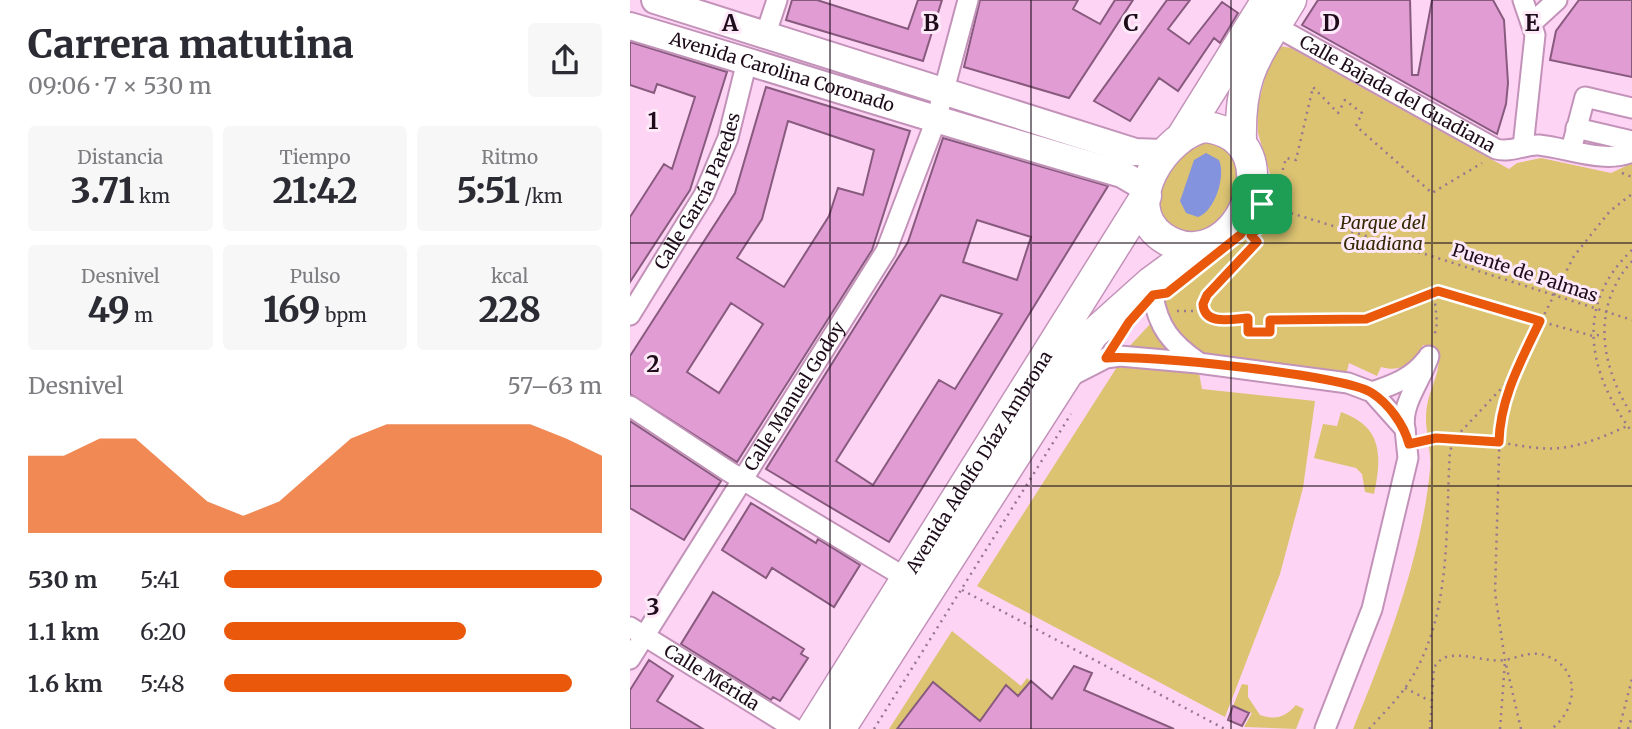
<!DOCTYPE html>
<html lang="es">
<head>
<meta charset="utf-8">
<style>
	:root { --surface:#fff; --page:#f7f7f7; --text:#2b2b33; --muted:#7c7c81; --accent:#ea580c }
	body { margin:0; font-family:Merriweather,serif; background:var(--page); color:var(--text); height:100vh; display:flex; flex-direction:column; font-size:26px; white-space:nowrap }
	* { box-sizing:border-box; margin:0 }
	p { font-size:23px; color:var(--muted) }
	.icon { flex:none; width:38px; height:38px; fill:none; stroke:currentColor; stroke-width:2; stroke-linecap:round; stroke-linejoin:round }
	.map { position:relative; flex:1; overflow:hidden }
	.details { display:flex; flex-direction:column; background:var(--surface); width:630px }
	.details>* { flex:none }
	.pin { position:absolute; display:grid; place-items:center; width:60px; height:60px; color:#fff; margin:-30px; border-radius:14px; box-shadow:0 4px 10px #0006 }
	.round { display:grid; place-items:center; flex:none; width:74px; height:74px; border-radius:7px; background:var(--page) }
	.headline { display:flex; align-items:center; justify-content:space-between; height:119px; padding:0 28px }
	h1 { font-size:38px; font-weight:800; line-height:52px }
	.stats { display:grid; grid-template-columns:repeat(3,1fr); gap:10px; height:119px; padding:7px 28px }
	.stats div { display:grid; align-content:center; border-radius:7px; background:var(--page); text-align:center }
	.stats b { font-size:35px; font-weight:800 }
	.stats small { font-size:19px; font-weight:400 }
	.stats p { font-size:19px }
	.chart { height:196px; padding:14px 28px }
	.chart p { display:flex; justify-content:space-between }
	.chart svg { width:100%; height:126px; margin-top:7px; fill:var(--accent); opacity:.7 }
	ul { padding:0 28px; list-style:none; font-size:23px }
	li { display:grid; grid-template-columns:112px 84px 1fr; align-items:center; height:52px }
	li i { height:18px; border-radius:9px; background:var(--accent) }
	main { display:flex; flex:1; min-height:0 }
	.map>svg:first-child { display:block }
	.green { fill:#dbc372 }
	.water { fill:#8393dd }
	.building { fill:#e19cd4; stroke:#875a7e; stroke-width:2; fill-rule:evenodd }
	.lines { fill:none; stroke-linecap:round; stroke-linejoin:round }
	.minor-casing { stroke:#c392b9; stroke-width:23 }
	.major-casing { stroke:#c392b9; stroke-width:30 }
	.highway-casing { stroke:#c392b9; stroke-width:33 }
	.path { stroke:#96778f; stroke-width:2.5; stroke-dasharray:2 5; stroke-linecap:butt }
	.minor { stroke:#fff; stroke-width:19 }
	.major { stroke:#fff; stroke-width:26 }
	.highway { stroke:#fff; stroke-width:30 }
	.path-bridge { stroke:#96778f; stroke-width:2.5; stroke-dasharray:2 5; stroke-linecap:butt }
	.route-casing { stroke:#fff; stroke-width:14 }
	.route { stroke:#ea580c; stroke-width:9 }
	.grid { fill:none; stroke:#1e0c1b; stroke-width:2; stroke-opacity:0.55 }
	.labels { text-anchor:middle; stroke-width:6; stroke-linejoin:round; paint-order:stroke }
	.street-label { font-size:18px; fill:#1e0c1b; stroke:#fee9f9 }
	.park-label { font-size:18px; font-style:italic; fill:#332902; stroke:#fee9f9 }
	.grid-label { font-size:23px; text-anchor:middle; font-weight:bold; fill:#1e0c1b; stroke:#fee9f9; stroke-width:6; stroke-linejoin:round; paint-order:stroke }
</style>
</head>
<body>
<main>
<section class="details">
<div class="headline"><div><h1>Carrera matutina</h1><p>09:06 · 7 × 530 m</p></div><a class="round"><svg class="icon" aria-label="share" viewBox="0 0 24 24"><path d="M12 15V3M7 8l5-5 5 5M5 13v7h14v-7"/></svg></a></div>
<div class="stats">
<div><p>Distancia</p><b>3.71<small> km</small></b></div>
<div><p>Tiempo</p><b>21:42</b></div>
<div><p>Ritmo</p><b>5:51<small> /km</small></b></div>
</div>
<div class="stats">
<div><p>Desnivel</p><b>49<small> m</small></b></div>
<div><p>Pulso</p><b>169<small> bpm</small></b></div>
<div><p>kcal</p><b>228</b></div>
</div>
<div class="chart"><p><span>Desnivel</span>57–63 m</p>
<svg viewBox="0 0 160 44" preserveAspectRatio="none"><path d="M0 44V17L10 17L20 11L30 11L40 22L50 33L60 38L70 33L80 22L90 11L100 6L110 6L120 6L130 6L140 6L150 11L160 17V44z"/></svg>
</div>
<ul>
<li><b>530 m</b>5:41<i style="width:100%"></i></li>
<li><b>1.1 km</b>6:20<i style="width:64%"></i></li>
<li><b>1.6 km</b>5:48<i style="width:92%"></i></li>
</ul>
</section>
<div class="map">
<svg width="1002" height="729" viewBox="0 0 1002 729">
	<rect width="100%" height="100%" fill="#fed4f5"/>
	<!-- green -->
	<path class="green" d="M650,46L661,48L879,169L887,163L911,158L981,173L1002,163V729H723C757,646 791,560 800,470C802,449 793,426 797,406C800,386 813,370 807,350L793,345C783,363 772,373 751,367L747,376L719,363L716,375L573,355L549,341L531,305L612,237L636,211L644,187L628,133L627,109L639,62Z
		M578,138L608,158L607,198L579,232L552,235L529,214C532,168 540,162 578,138Z
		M521,323L538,354L497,349Z
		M487,367L569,373L572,389L685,401L673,488L650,574L595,717L347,586Z
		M711,412C753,427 752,456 744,494L735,492L732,474L726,468L684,458L693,424L707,426Z
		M322,631L391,686L397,678L432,708L420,729H259Z
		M612,684L618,685V697L630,715C646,720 654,718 666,705L674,709L666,729L614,727L622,713L603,706Z"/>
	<!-- water -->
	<path class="water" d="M576,153L589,160C596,176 585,211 568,217L556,213L550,201L564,160Z"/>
	<!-- building -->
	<path class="building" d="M162,0H187L278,29L288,0H312L293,61L156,20Z
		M350,0H448L443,9L470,24L485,0H503L439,98L334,67Z
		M537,0H560L538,29L559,44L592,2L608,13L590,43L584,38L548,91L529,78L500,121L464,101Z
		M688,0H780L782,75H788L802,0H863L874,20L878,83L876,104L867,134L672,25Z
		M949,0H1002V77L920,60L926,31Z
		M0,42L97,72L60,190L0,282V217L34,164L42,169L65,97L27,84L24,93L0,85Z
		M136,87L280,131L242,250L107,462L0,394V356L105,193ZM158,121L244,150L233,195L208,188L199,216L154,287L107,258L132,219ZM101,303L133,324L89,393L57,372Z
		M313,138L478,186L259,542L136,469L278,242ZM347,220L401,237L387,280L333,262ZM311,295L372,314L325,389L309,380L243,485L206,461Z
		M0,421L91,481L54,540L0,508Z
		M121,503L186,543L188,539L230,565L204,607L142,568L136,578L92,550Z
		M83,592L174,649L171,654L178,658L150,701L143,697L141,700L51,644Z
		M19,660L43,676L27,701L73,729H0V690Z
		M444,666L462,673L454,690L544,729H267L303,682L350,721L376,685L388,696L401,681L422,699Z
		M603,706L619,713L612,726L598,720Z"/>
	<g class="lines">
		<defs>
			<g id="minor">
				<path d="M903,22L927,0"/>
				<path id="s1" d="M645,26L866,149C881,153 895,144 909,145C938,148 975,164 1002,152"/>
				<path d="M135,36L147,0"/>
				<path d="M946,128L1002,141"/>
				<path d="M893,147L905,35L893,0"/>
				<path d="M941,150L955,97L1002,108"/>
				<path d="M523,295C528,327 541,343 568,362"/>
				<path id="s2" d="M0,315L74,195L98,138L117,61"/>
				<path d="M439,377L476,358L490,356L568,363L718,383L742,392L775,429L778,458L742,609L695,729"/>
				<path d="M742,392C763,385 782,378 796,360"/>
				<path d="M0,406L98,471L276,578"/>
				<path d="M775,429C770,405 791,381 799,356"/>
				<path id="s3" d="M0,627L165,729"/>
				<path id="s4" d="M0,659L256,251L306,120L338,0"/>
			</g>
			<g id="major">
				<path d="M25,0L505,152L533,153"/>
				<path id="s5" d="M0,26C164,75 327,127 492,174L516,188"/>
			</g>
			<g id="highway">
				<path d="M576,127C669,139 604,287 532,237C488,205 535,133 576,127Z"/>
				<path d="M553,135L637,0"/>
				<path d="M611,142C609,71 627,57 661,0"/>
				<path id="s6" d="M182,729L516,196"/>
				<path d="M210,729L463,334L521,282L569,247"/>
			</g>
		</defs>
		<!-- minor casing -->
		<use href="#minor" class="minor-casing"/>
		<!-- major casing -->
		<use href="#major" class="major-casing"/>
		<!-- highway casing -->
		<use href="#highway" class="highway-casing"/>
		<!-- path -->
		<path class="path" d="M992,173L1002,177
			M641,207L795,254
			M630,227L639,219L656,158L666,160L683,87L708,113L715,100L732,113L726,126L802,193L852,163
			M624,238L627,242L577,295L574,311L583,319L618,318V332H641L640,320L736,319L804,292L807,323L804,338
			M1002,250C943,306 959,374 1002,432
			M1002,261C960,308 971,367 1002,415
			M805,292L963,336L974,334
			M547,311H574
			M795,440C832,431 872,445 909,448C941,451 969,439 997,426
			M332,590L595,729
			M775,688L800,701
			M244,729L441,414
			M739,729C751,716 765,702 775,688C823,620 815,530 820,451L825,438L881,378
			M800,729L804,667C808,663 810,659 816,657C835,652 857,663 875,660C890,657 902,650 917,656C952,669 947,711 921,729
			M870,729L875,662
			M891,729L875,660L865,593L870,421L883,376L944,256L980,211L1002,194
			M989,729L1002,679
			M998,729L1002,716"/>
		<!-- minor -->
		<use href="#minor" class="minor"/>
		<!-- major -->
		<use href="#major" class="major"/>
		<!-- highway -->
		<use href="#highway" class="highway"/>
		<!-- path-bridge -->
		<path class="path-bridge" d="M795,254L1002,320"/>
	</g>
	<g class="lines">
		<defs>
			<path id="route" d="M632,204L642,207L639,219L621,235L627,242L577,295L573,304C574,326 602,319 618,318V332H640V320L736,319L808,291L910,321C891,361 870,398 869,442L806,438L779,444C774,425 759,404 742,393C716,375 512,354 476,358L499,322L523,295L537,293L610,235Z"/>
		</defs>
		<!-- route casing -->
		<use href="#route" class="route-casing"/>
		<!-- route -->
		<use href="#route" class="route"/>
	</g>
	<!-- grid -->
	<path class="grid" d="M200,0V729M401,0V729M601,0V729M802,0V729M0,243H1002M0,486H1002"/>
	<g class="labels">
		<!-- street labels -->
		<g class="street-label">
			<text dy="6" stroke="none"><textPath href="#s5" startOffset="159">Avenida Carolina Coronado</textPath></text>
			<text dy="6" stroke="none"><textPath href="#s1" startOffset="140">Calle Bajada del Guadiana</textPath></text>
			<text dy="6" stroke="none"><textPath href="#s2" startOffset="142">Calle García Paredes</textPath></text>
			<text transform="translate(895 273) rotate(18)" y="6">Puente de Palmas</text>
			<text dy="6" stroke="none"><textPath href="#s4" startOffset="310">Calle Manuel Godoy</textPath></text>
			<text dy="6" stroke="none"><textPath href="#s6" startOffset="315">Avenida Adolfo Díaz Ambrona</textPath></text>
			<text dy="6" stroke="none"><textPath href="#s3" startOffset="96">Calle Mérida</textPath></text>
		</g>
		<!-- park labels -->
		<g class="park-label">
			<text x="753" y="229">Parque del<tspan x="753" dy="21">Guadiana</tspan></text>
		</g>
	</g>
	<g class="grid-label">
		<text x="100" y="31">A</text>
		<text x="301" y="31">B</text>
		<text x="501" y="31">C</text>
		<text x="701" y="31">D</text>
		<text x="902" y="31">E</text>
		<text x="23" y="129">1</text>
		<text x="23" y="372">2</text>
		<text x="23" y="615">3</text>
	</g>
</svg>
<div class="pin" style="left:632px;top:204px;background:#1e9e55"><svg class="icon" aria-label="arrive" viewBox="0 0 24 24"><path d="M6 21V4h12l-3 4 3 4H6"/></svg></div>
</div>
</main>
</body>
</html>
